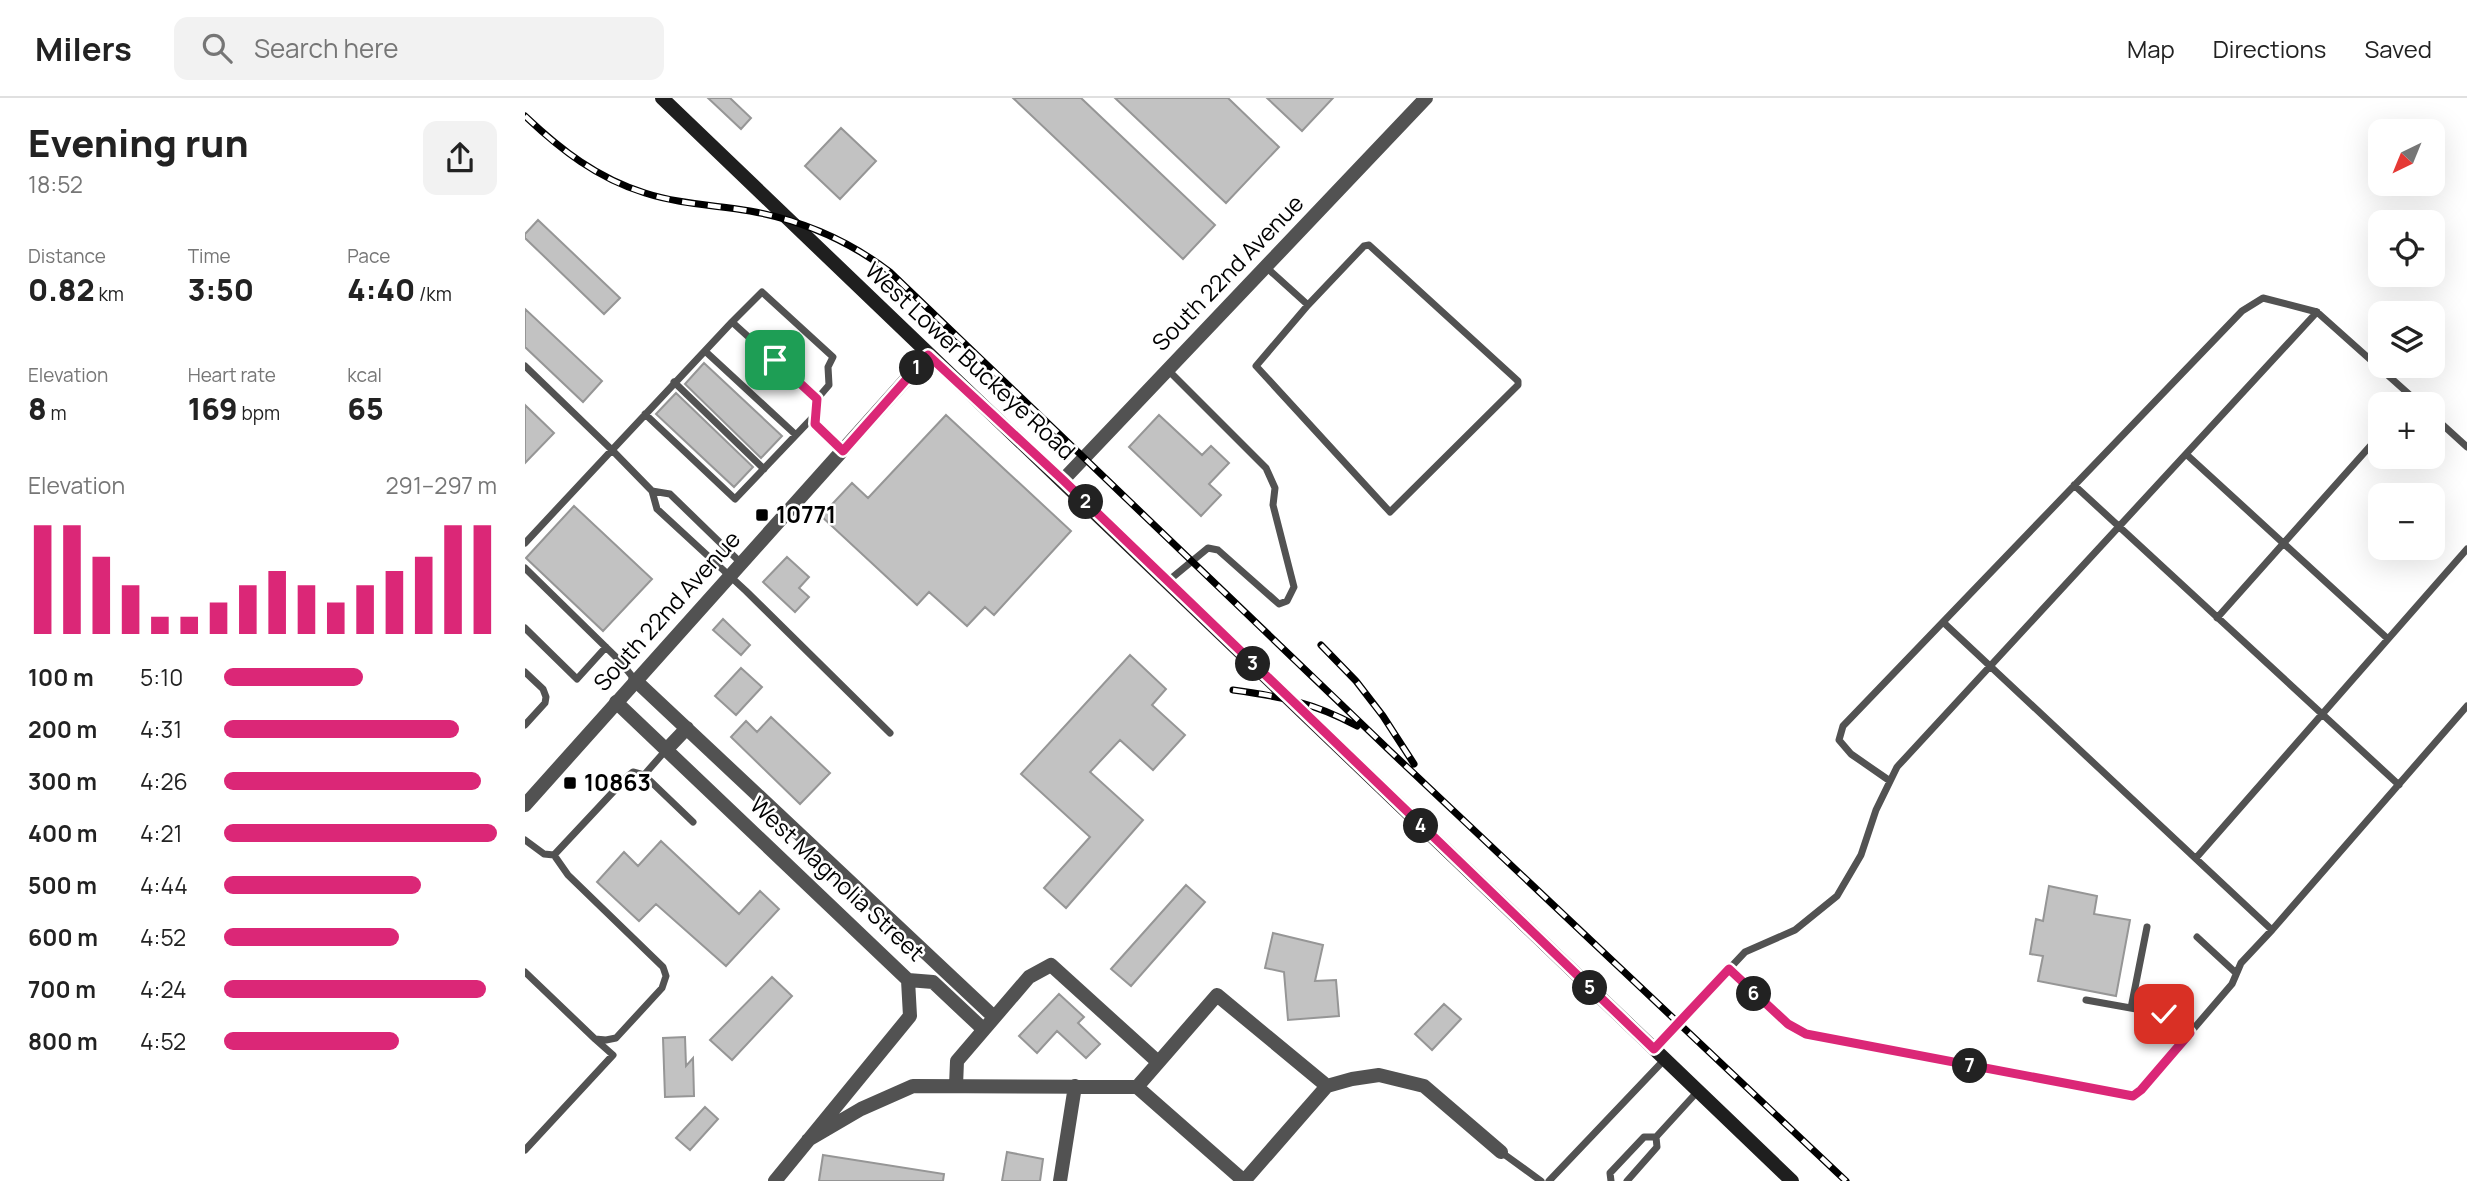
<!DOCTYPE html>
<html lang="en">
<head>
<meta charset="utf-8">
<style>
	:root { --surface:#fff; --page:#f2f2f2; --text:#222; --muted:#767676; --line:#e0e0e0; --accent:#db2777 }
	body { margin:0; font-family:Manrope,sans-serif; background:var(--page); color:var(--text); height:100vh; display:flex; flex-direction:column; font-size:26px; white-space:nowrap }
	* { box-sizing:border-box; margin:0 }
	p { font-size:23px; color:var(--muted) }
	.icon { flex:none; width:38px; height:38px; fill:none; stroke:currentColor; stroke-width:2; stroke-linecap:round; stroke-linejoin:round }
	.map { position:relative; flex:1; overflow:hidden }
	.sheet { display:flex; flex-direction:column; background:var(--surface); width:525px }
	.sheet>* { flex:none }
	.needle { width:46px; rotate:223deg }
	.buttons { position:absolute; left:1843px; top:21px; display:grid; gap:14px }
	.buttons a { display:grid; place-items:center; width:77px; height:77px; border-radius:14px; background:var(--surface); box-shadow:0 7px 28px #0002; font-size:35px }
	.pin { position:absolute; display:grid; place-items:center; width:60px; height:60px; color:#fff; margin:-30px; border-radius:14px; box-shadow:0 4px 10px #0006 }
	.km { position:absolute; width:35px; height:35px; margin:-18px; border-radius:50%; background:#222; color:#fff; font-size:19px; line-height:35px; text-align:center }
	.round { display:grid; place-items:center; flex:none; width:74px; height:74px; border-radius:14px; background:var(--page) }
	.overview { display:flex; align-items:center; justify-content:space-between; height:119px; padding:0 28px }
	h1 { font-size:38px; font-weight:800; line-height:52px }
	.figures { display:grid; grid-template-columns:repeat(3,1fr); gap:10px; height:119px; padding:7px 28px }
	.figures div { display:grid; align-content:center }
	.figures b { font-size:30px; font-weight:800 }
	.figures small { font-size:19px; font-weight:400 }
	.figures p { font-size:19px }
	.chart { height:196px; padding:14px 28px }
	.chart p { display:flex; justify-content:space-between }
	.chart svg { width:100%; height:126px; margin-top:7px; stroke:var(--accent); stroke-width:6 }
	ul { padding:0 28px; list-style:none; font-size:23px }
	li { display:grid; grid-template-columns:112px 84px 1fr; align-items:center; height:52px }
	li i { height:18px; border-radius:9px; background:var(--accent) }
	header { display:flex; align-items:center; gap:42px; box-sizing:border-box; height:98px; padding:0 35px; background:var(--surface); border-bottom:2px solid var(--line) }
	header strong { font-size:33px }
	nav { display:flex; gap:38px; margin-inline-start:auto; font-size:24px }
	.search { width:490px; height:63px; background:var(--page); display:flex; align-items:center; gap:18px; box-sizing:border-box; padding:0 24px; border-radius:14px; color:var(--muted); font-size:26px }
	main { display:flex; flex:1; min-height:0 }
	.map>svg:first-child { display:block }
	.building { fill:#c2c2c2; stroke:#969696; stroke-width:2 }
	.lines { fill:none; stroke-linecap:round; stroke-linejoin:round }
	.service { stroke:#525252; stroke-width:7 }
	.minor { stroke:#525252; stroke-width:14 }
	.tertiary { stroke:#525252; stroke-width:14 }
	.secondary { stroke:#1f1f1f; stroke-width:14 }
	.rail-casing { stroke:#000; stroke-width:7 }
	.rail { stroke:#fff; stroke-width:4.5; stroke-dasharray:13; stroke-linecap:butt }
	.route-casing { stroke:#fff; stroke-width:14 }
	.route { stroke:#db2777; stroke-width:9 }
	.poi-dot { fill:#000; stroke:#fff; stroke-width:2.5 }
	.labels { text-anchor:middle; stroke-width:5; stroke-linejoin:round; paint-order:stroke }
	.street-label { font-size:23px; fill:#000; stroke:#fff }
	.poi-label { font-size:23px; font-weight:bold; fill:#000; stroke:#fff; text-anchor:start }
</style>
</head>
<body>
<header>
<strong>Milers</strong>
<div class="search"><svg class="icon" aria-label="search" viewBox="0 0 24 24"><circle cx="10" cy="10" r="6"/><path d="M15 15l6 6"/></svg>Search here</div>
<nav><a>Map</a><a>Directions</a><a>Saved</a></nav>
</header>
<main>
<section class="sheet">
<div class="overview"><div><h1>Evening run</h1><p>18:52</p></div><a class="round"><svg class="icon" aria-label="share" viewBox="0 0 24 24"><path d="M12 15V3M7 8l5-5 5 5M5 13v7h14v-7"/></svg></a></div>
<div class="figures">
<div><p>Distance</p><b>0.82<small> km</small></b></div>
<div><p>Time</p><b>3:50</b></div>
<div><p>Pace</p><b>4:40<small> /km</small></b></div>
</div>
<div class="figures">
<div><p>Elevation</p><b>8<small> m</small></b></div>
<div><p>Heart rate</p><b>169<small> bpm</small></b></div>
<div><p>kcal</p><b>65</b></div>
</div>
<div class="chart"><p><span>Elevation</span>291–297 m</p>
<svg viewBox="0 0 160 44" preserveAspectRatio="none"><path d="M5 44V6M15 44V6M25 44V17M35 44V27M45 44V38M55 44V38M65 44V33M75 44V27M85 44V22M95 44V27M105 44V33M115 44V27M125 44V22M135 44V17M145 44V6M155 44V6"/></svg>
</div>
<ul>
<li><b>100 m</b>5:10<i style="width:51%"></i></li>
<li><b>200 m</b>4:31<i style="width:86%"></i></li>
<li><b>300 m</b>4:26<i style="width:94%"></i></li>
<li><b>400 m</b>4:21<i style="width:100%"></i></li>
<li><b>500 m</b>4:44<i style="width:72%"></i></li>
<li><b>600 m</b>4:52<i style="width:64%"></i></li>
<li><b>700 m</b>4:24<i style="width:96%"></i></li>
<li><b>800 m</b>4:52<i style="width:64%"></i></li>
</ul>
</section>
<div class="map">
<svg width="1942" height="1083" viewBox="0 0 1942 1083">
	<rect width="100%" height="100%" fill="#fff"/>
	<!-- building -->
	<path class="building" d="M183,0H205L226,20L216,31Z
		M488,0H556L690,127L658,161Z
		M590,0H703L754,49L701,105Z
		M742,0H808L777,33Z
		M316,30L351,63L315,101L280,68Z
		M13,122L95,200L79,216L0,140V136Z
		M0,211L77,283L58,304L0,249Z
		M179,265L257,338L236,360L160,286Z
		M151,295L228,369L209,389L131,316Z
		M0,307L29,335L0,365Z
		M421,317L546,433L469,517L460,509L442,528L404,494L392,507L296,418L327,385L343,400Z
		M634,317L677,357L686,348L704,365L684,386L696,397L676,418L604,349Z
		M49,408L127,481L78,533L1,460Z
		M262,459L284,479L274,490L284,499L270,514L238,484Z
		M198,521L225,547L216,557L188,532Z
		M605,557L641,591L627,607L660,637L628,672L595,642L565,674L618,722L541,810L519,790L565,739L496,676Z
		M216,570L237,589L211,617L190,598Z
		M246,619L305,675L275,706L206,639L221,623L232,634Z
		M136,743L214,816L235,793L254,811L201,868L131,806L114,823L72,784L99,754L113,768Z
		M661,787L680,804L606,888L586,871Z
		M1524,788L1572,798L1569,816L1605,822L1591,898L1513,883L1518,858L1505,856L1511,821L1518,823Z
		M748,835L798,847L790,883L811,882L814,918L763,922L759,874L740,870Z
		M247,879L267,898L207,962L185,942Z
		M534,896L559,919L553,925L575,946L561,960L532,933L512,955L494,938Z
		M919,906L936,921L907,952L890,936Z
		M160,939L161,968L168,960L169,998L140,999L138,940Z
		M180,1009L193,1021L165,1052L151,1040Z
		M482,1054L518,1061L515,1083H477Z
		M298,1057L419,1076L418,1083H294Z"/>
	<g class="lines">
		<!-- service -->
		<path class="service" d="M741,169L783,207L839,148L844,147L993,283V287L865,414L731,268L783,207
			M207,224L237,194L308,259L303,269L304,287L292,301
			M180,253L271,337
			M0,268L87,352L207,224L292,301L290,326L317,353
			M643,272L741,370L750,390L748,407L769,489L762,503L754,506L693,452L683,450L643,483
			M149,284L239,371
			M120,316L210,401L290,317
			M1908,318L1942,349
			M1661,356L1863,541
			M1549,387L1874,687
			M0,445L87,352L127,393
			M216,465L145,396L127,393L132,411L221,493L365,635
			M0,470L94,562L110,582
			M1692,520L1855,337
			M1418,524L1747,832L1942,608
			M0,530L52,581L81,549
			M0,574L18,591L21,599L20,605L0,627
			M119,677L168,724
			M1365,683L1326,656L1314,642L1318,628L1717,213L1738,200L1792,214
			M0,742L19,756L29,757L103,678L108,674L119,677L141,652
			M1671,760L1942,451
			M1672,839L1711,875
			M1204,871L1263,926L1288,938L1608,998L1616,992L1707,886L1716,865L1747,832
			M0,874L70,941L81,942L91,940L137,890L141,878L138,869L43,777L29,757
			M1561,902L1639,916L1647,919L1665,935
			M1606,910L1622,829
			M1129,951L1220,854L1270,832L1312,798L1336,757L1351,712L1372,669L1792,214L1895,306
			M0,1052L88,957L70,941
			M976,1054L1016,1083
			M1024,1083L1140,961
			M1086,1083L1085,1075L1119,1039H1131
			M1102,1083L1132,1049L1131,1039L1173,993"/>
		<!-- minor -->
		<path class="minor" d="M538,382L901,0
			M110,582L469,919
			M91,604L383,882L408,884L458,931
			M141,652L162,630
			M431,988L432,963L504,879L526,867L633,964
			M612,989L692,897L802,988
			M283,1042L336,1011L388,988L612,989L719,1083
			M250,1083L385,918L383,882
			M535,1083L550,988
			M719,1083L802,988L827,981L854,977L899,988L976,1054"/>
		<!-- tertiary -->
		<path class="tertiary" d="M0,707L403,257"/>
		<!-- secondary -->
		<path class="secondary" d="M137,0L1267,1083"/>
		<defs>
			<path id="rail" d="M0,18C36,52 72,80 120,95C154,106 189,107 225,113C276,122 323,142 365,174L865,653L1321,1083
				M796,547L831,583L858,618L889,666
				M708,592C758,599 787,604 832,628"/>
		</defs>
		<!-- rail casing -->
		<use href="#rail" class="rail-casing"/>
		<!-- rail -->
		<use href="#rail" class="rail"/>
	</g>
	<g class="lines">
		<defs>
			<path id="route" d="M250,262L292,301L290,326L318,353L403,257L538,382L1129,951L1204,871L1263,926L1281,936L1608,998L1616,992L1665,935L1647,919L1639,916"/>
		</defs>
		<!-- route casing -->
		<use href="#route" class="route-casing"/>
		<!-- route -->
		<use href="#route" class="route"/>
	</g>
	<!-- markers -->
	<g class="poi-dot">
		<rect x="230" y="410" width="14" height="14" rx="3.5"/>
		<rect x="38" y="678" width="14" height="14" rx="3.5"/>
	</g>
	<g class="labels">
		<!-- street labels -->
		<g class="street-label">
			<text transform="translate(703 175) rotate(-46)" y="8">South 22nd Avenue</text>
			<text transform="translate(445 263) rotate(43)" y="8">West Lower Buckeye Road</text>
			<text transform="translate(142 513) rotate(-48)" y="8">South 22nd Avenue</text>
			<text transform="translate(312 781) rotate(43)" y="8">West Magnolia Street</text>
		</g>
		<!-- poi labels -->
		<g class="poi-label">
			<text x="251" y="425">10771</text>
			<text x="59" y="693">10863</text>
		</g>
	</g>
</svg>
<div class="buttons">
<a><svg class="needle" viewBox="-14 -14 28 28"><path d="M0-13l5 13h-10z" fill="#e53935"/><path d="M0 13l5-13h-10z" fill="#767676"/></svg></a>
<a><svg class="icon" aria-label="locate" viewBox="0 0 24 24"><circle cx="12" cy="12" r="6"/><path d="M12 2v4M12 18v4M2 12h4M18 12h4"/></svg></a>
<a><svg class="icon" aria-label="layers" viewBox="0 0 24 24"><path d="M12 4l9 5-9 5-9-5zM3 14l9 5 9-5"/></svg></a>
<a>+</a>
<a>−</a>
</div>
<div class="pin" style="left:250px;top:262px;background:#1e9e55"><svg class="icon" aria-label="arrive" viewBox="0 0 24 24"><path d="M6 21V4h12l-3 4 3 4H6"/></svg></div>
<div class="pin" style="left:1639px;top:916px;background:#d93025"><svg class="icon" aria-label="check" viewBox="0 0 24 24"><path d="M5 12l5 5 9-10"/></svg></div>
<b class="km" style="left:392px;top:270px">1</b>
<b class="km" style="left:561px;top:404px">2</b>
<b class="km" style="left:728px;top:566px">3</b>
<b class="km" style="left:896px;top:728px">4</b>
<b class="km" style="left:1065px;top:890px">5</b>
<b class="km" style="left:1229px;top:896px">6</b>
<b class="km" style="left:1445px;top:968px">7</b>
</div>
</main>
</body>
</html>
